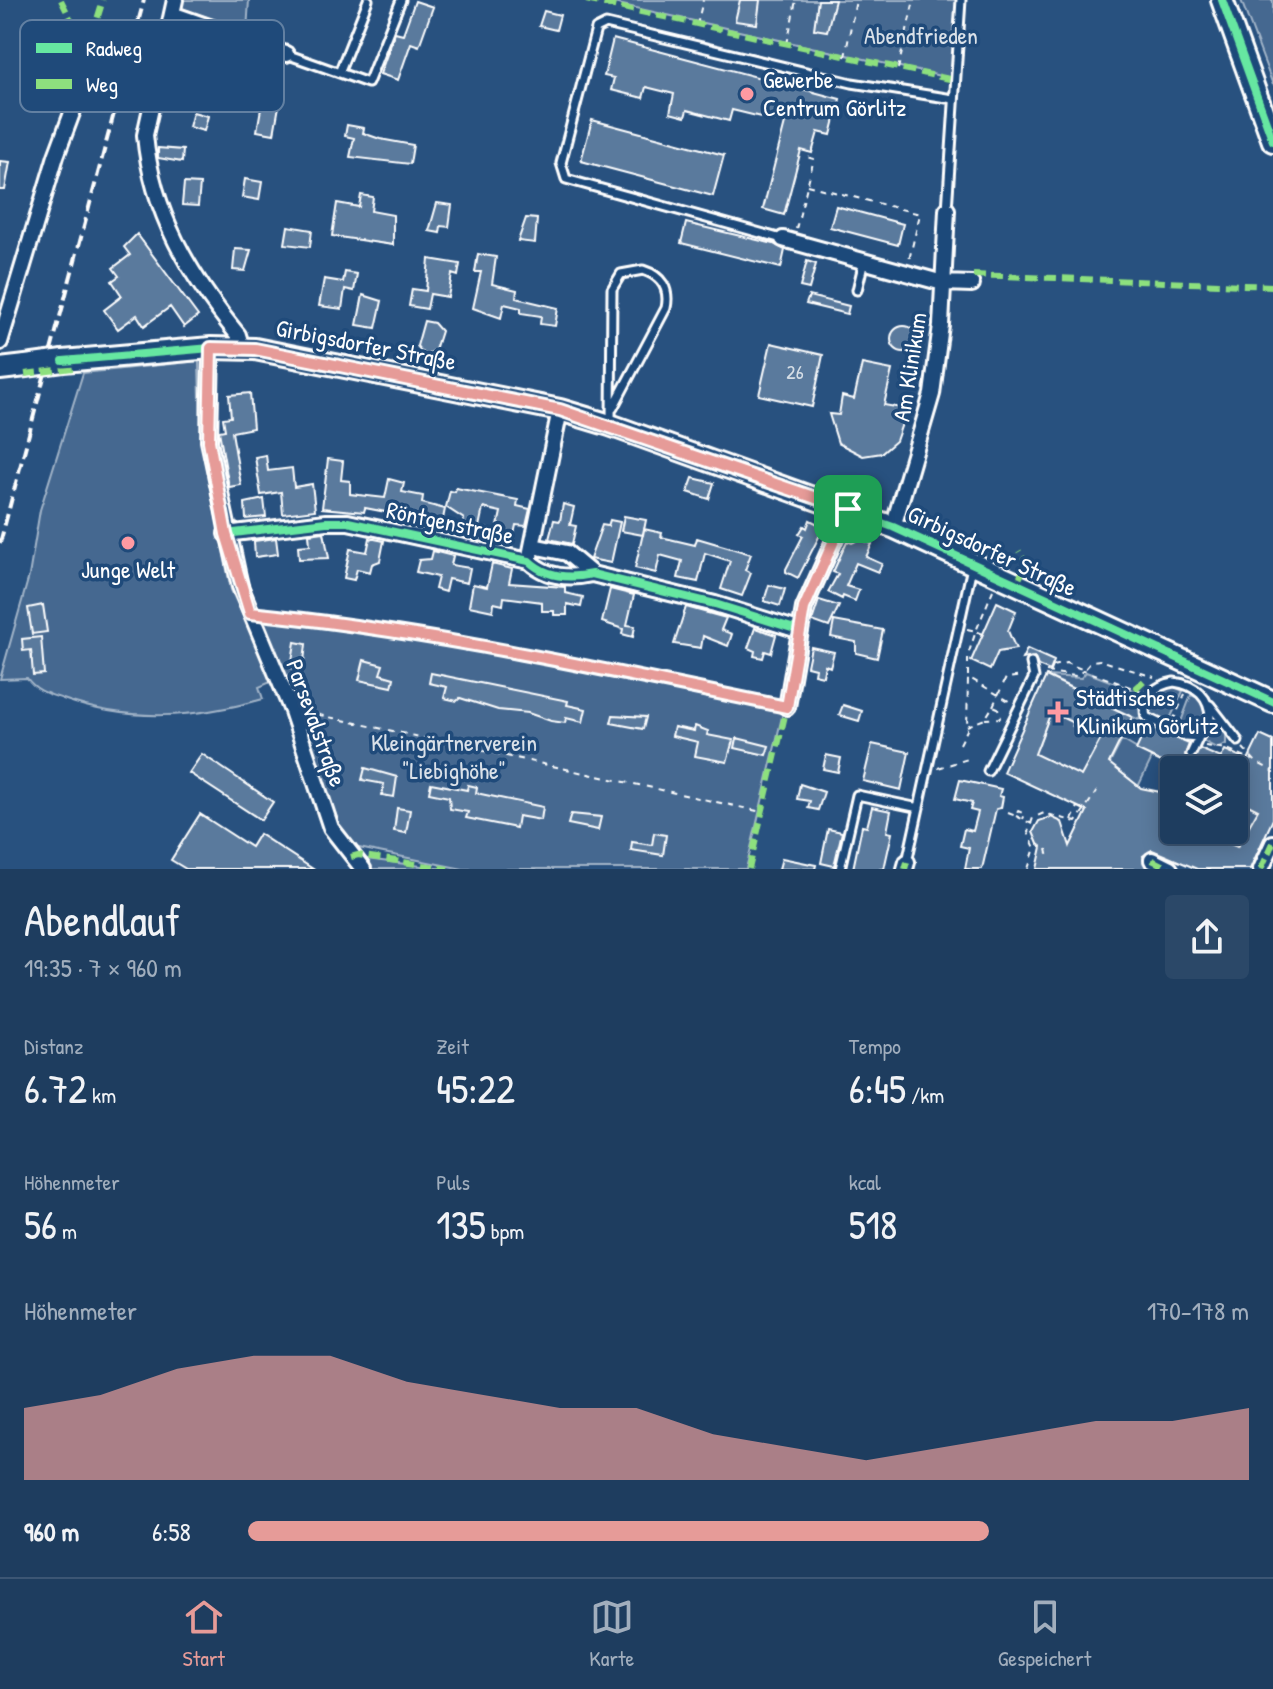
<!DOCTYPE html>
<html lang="de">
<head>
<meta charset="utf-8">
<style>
	:root { --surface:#1e3d5f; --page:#2b4868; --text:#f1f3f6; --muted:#a1aebd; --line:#3c5674; --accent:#e69b98 }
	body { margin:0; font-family:"Patrick Hand",sans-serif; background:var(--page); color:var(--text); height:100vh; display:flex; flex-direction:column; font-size:30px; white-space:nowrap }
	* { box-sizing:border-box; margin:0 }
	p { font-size:26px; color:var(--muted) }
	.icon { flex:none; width:44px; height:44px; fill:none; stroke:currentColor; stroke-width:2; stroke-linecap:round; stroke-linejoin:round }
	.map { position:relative; height:869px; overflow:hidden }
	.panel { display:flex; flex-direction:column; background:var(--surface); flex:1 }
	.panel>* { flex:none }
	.buttons { position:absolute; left:1160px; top:756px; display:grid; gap:16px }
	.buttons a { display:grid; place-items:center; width:88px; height:88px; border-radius:8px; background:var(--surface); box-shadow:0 4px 20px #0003,0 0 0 2px var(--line); font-size:40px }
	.pin { position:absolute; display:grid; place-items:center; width:68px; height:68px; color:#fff; margin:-34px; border-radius:16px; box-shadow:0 4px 12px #0006 }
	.round { display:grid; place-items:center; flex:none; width:84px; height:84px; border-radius:8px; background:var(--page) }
	.summary { display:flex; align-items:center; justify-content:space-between; height:136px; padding:0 24px }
	h1 { font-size:44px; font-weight:600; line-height:60px }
	.figures { display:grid; grid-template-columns:repeat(3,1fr); gap:12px; height:136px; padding:8px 24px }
	.figures div { display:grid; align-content:center }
	.figures b { font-size:40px; font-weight:600 }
	.figures small { font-size:22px; font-weight:400 }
	.figures p { font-size:22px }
	.chart { height:224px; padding:16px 24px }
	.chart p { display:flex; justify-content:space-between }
	.chart svg { width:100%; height:144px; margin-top:8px; fill:var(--accent); opacity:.7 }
	ul { padding:0 24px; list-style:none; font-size:26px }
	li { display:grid; grid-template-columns:128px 96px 1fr; align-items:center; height:60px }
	li i { height:20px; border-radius:10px; background:var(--accent) }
	.tabs { display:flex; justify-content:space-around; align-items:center; height:112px; border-top:2px solid var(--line); background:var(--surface); font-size:22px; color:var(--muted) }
	.tabs a { display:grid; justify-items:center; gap:4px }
	.tabs .active { color:var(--accent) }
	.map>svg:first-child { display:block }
	.green { fill:#446890; stroke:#a2b4c8; stroke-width:2 }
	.building { fill:#5a7a9d; stroke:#fff; stroke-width:2; fill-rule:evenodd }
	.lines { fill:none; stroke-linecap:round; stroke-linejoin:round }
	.lane-casing { stroke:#fff; stroke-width:13 }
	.street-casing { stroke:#fff; stroke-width:20 }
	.secondary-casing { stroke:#fff; stroke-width:26 }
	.path { stroke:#fff; stroke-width:2; stroke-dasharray:6 6; stroke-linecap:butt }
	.lane { stroke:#1f4a7a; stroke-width:7 }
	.street { stroke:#1f4a7a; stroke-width:14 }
	.secondary { stroke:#1f4a7a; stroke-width:20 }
	.rail { stroke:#fff; stroke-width:4; stroke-dasharray:12 6; stroke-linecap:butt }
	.secondary-bridge-casing { stroke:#fff; stroke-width:26; stroke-linecap:butt }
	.secondary-bridge { stroke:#1f4a7a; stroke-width:20 }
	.quiet { stroke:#8de07e; stroke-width:6; stroke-dasharray:12 6; stroke-linecap:butt }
	.cycleway-casing { stroke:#1f4a7a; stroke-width:13 }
	.cycleway { stroke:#66e7a1; stroke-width:8 }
	.route-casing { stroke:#fff; stroke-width:16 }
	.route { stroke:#e69b98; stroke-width:10 }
	.poi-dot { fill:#ff9aa2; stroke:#1f4a7a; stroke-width:3 }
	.labels { text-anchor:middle; stroke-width:7; stroke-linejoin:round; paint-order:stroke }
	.number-label { font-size:20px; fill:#d6dee6 }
	.park-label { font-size:24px; fill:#dae1e9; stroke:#1f4a7a }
	.poi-label { font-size:24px; fill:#fff; stroke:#1f4a7a; text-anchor:start }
	.street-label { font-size:24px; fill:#fff; stroke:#1f4a7a }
	.key { fill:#1f4a7a; stroke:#6280a2; stroke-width:2 }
	.key-label { font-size:22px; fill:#fff }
</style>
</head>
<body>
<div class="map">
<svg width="1273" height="869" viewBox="0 0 1273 869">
	<rect width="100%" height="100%" fill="#28517f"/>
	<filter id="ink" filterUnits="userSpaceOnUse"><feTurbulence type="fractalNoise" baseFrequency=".0125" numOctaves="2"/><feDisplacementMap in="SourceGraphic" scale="16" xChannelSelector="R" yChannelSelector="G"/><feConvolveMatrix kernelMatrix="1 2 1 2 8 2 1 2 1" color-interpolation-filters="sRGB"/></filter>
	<g filter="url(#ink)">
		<!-- green -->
		<path class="green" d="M180,0H249L247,31L178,7Z
			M600,0H960L954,79Z
			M1241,0H1273V85Z
			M199,361L201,442L231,590L273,681L259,687L263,699C196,718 130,723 63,699C49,694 36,691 27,678L0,679L29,576L40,510L83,373Z
			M253,617L301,619L574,666L784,708L746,869H463L349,846L333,822Z
			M1086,672L1147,695L1139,720L1047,676L1081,678Z
			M1171,685L1183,691L1170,719L1164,721L1150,715L1149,701L1157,691Z
			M1191,695L1203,700L1208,721L1202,731L1195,735L1179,727Z
			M1051,711L1074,722L1072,726L1078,729L1081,725L1103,736L1081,779L1031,755L1038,747Z
			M1219,719L1226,733V744L1216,748L1203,741L1215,720Z
			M1122,740L1152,758L1137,789L1127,785L1130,779L1119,771H1106Z
			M1237,798L1259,809L1246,836L1241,839L1238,853L1228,843L1200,830H1234Z
			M358,858L445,869H369Z"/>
		<!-- building -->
		<path class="building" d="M740,0H760L757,24L735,21Z
			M818,0H835L827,31L814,29Z
			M415,1L433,7L419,46L411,43L398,80L380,74L395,32L403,34Z
			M544,11L560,15L556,30L539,26Z
			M613,39L840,99L831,135L818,132L812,153L801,150L784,215L763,209L785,123L732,110L729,121L687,110L685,117L670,113L674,94L646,87L643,98L611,90L614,78L604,76Z
			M262,103L279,106L274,134L257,131Z
			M193,112L208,116L204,131L189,127Z
			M592,120L724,155L713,196L581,161Z
			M347,125L364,128L363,133L380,139L413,145L410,164L350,157L354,138L345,136Z
			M158,148L183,150L182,162L158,158Z
			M0,161L10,162L5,190H0Z
			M245,179L262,182L259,200L242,197Z
			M184,183L200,184L198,206L182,205Z
			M361,195L373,197L371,211L393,215V245L332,236L337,203L359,207Z
			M437,203L452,205L449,227L441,226L440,233L429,231Z
			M836,206L903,224L898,245L830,227Z
			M526,218L537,219L535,243L518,241Z
			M686,223L774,244L785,250L781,268L681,243Z
			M288,226L312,230L310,247L285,244Z
			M137,234L198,316L184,327L170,307L144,326L137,315L118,329L104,310L122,296L112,281L119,276L113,268L130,255L124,247Z
			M235,249L251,250L245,271L233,270Z
			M478,254L496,257L492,284L517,290L516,298L558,308L555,326L540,324L541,316L521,313V308L504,304L501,318L473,308L481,272H475Z
			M429,259L460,264L458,276L452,274L448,297L430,294L427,309L409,306L412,289L426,291Z
			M807,261L816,264L809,289L800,287Z
			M345,272L357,274L354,291L345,289L342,309L319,306L324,279L343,282Z
			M363,295L382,301L376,328L357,325Z
			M809,296L849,306L847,314L806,304Z
			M424,321L434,323L441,331L435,350L425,356L417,346Z
			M891 339a13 13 0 1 1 26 0a13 13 0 1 1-26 0Z
			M771,343L823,355L812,407L759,395Z
			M862,364L892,370L884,405L907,409L896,441L882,453L863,456L838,443L829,414L839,415L842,396L854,399Z
			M250,393L253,428L232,432L241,485L229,487L219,431L225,430L223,418L231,417L229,395Z
			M266,455L268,471L292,468L294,487L312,484L315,510L283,514L281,492L261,495L255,457Z
			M328,459L343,461L341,480L350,481V494L385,498L389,479L404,483L402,492L423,496L422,503L445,509L442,524L439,523L437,529L420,525L422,519L365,508L364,512L322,508Z
			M693,478L714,483L709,499L688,492Z
			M456,488L518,500L517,506L530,509L526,526L516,525L512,544L461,534L464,519L446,507L450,491L455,492ZM483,508L501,512L497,531L479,527Z
			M264,499L266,517L246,519L245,503Z
			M563,504L574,507L570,525L576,526L572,544L549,539L554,520L560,521Z
			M624,516L646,520L643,535L621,531Z
			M610,520L620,522L611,563L590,559L602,525L608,526Z
			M810,520L824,527L798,578L786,572V569L803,536L799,534L804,526L807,528Z
			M644,529L662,533L661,537L695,545L697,538L751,554L745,570L751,573L742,596L721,589L730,561L705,553L698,582L678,578L682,561L660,555L656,573L635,568Z
			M324,532L329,558L299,559L298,546L310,545L309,534Z
			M276,538L278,554L255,557L254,541Z
			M370,538L384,541L380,561L372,564L370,572L357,569L354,580L344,578L350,549L367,552Z
			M860,539L872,544L866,557L882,564L878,572L856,563L846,586L859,590L855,601L843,596L842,599L828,592L838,574L833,572L847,541L852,543Z
			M433,551L453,556L451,565L470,568L467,583L448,579L445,592L435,589L438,577L416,572L419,560L431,559Z
			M492,564L512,569L509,583L565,587V593L583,597L581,607L567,604V615H554V611H542V602L504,597L503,605L494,603L493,611L469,606L473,584L487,587Z
			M769,585L785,589L780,606L764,601Z
			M610,589L634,595L627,625L635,626L633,637L622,634L623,629L602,622Z
			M819,600L839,606L829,627L812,621Z
			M997,602L1016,611L1008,631L1016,649L998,652L990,670L971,661Z
			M43,605L47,632L32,634L28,608Z
			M686,607L726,618L721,630L732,634L728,646L703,636L701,648L674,644Z
			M834,621L883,630L877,658L856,653V642L831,637Z
			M755,628L776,635L771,653L765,651L763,658L754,656L755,651L748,648Z
			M41,637L44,674L33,675L31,650L23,651L22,639Z
			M295,642L306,644L303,670L291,668Z
			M811,647L834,652L830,667L825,665L823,676L814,674L815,668L807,666Z
			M1027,649L1054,661L1050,671L1038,666L1034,657L1022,659Z
			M364,660L383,665L380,674L394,678L392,687L359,680Z
			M431,673L568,701L567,705L586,709L583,722L566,718L565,723L551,721L528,713L498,710L460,698L457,701L444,698L447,687L429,683Z
			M1046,676L1132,717L1109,763L1141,788L1170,794L1161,812L1174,807V830H1200L1237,847L1258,810L1234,798V770H1178L1136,750L1147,726L1189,744L1185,755L1191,760L1200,749L1221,758L1225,750L1248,760L1260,735L1273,741V819L1250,869H1197L1152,850L1143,856L1148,869H1037L1042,847L1038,844L1033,832L1039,821L1051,817L1062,822L1070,846L1087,811L1003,772ZM1051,712L1102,737L1081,776L1035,754Z
			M843,705L862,711L859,721L839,715Z
			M613,715L646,717L643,729L611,723Z
			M695,726L708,731L707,735L733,740L727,762L695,756L698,742L672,736L674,727L694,731Z
			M737,738L769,746L766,755L735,748Z
			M872,744L909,752L901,790L863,781Z
			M202,754L273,802L261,820L189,773Z
			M826,755L841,758L838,772L823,769Z
			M365,768L397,777L394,797L382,795L384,784L362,780Z
			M960,780L1001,789L999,796L1003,797L1001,808L996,809L982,869H965L969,848L960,846L964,829L973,831L978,812L970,810L972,803L955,799Z
			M431,783L467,790L468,785L477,787L476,793L543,807L541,820L518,816L516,828L466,818L468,812L450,809L449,797L429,793Z
			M800,784L824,792L818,810L808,808L810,801L797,799Z
			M872,807L891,811L887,832L892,833L884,869H853L862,826L867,827Z
			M397,808L410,810L406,833L394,831Z
			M200,814L251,847L259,834L313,869H186L171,860Z
			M571,814L601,817L598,830L568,824Z
			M828,829L842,832L834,866L821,863Z
			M654,833L666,835L663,855L631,850L632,842L652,845Z
			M782,858L816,865L815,869H779Z"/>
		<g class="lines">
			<defs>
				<path id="lane" d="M286,54L368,83L401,0
					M339,73L368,0
					M947,210L961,0
					M782,239L566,179L561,163L596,29L606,24L852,83L953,99
					M857,290L864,261
					M611,422L612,289L621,274L643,270C662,276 670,289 666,308L613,408
					M1174,682C1196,685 1211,698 1210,721L1199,737L1185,736L1146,717C1141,697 1156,685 1174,682Z
					M1210,705L1238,741
					M1191,754L1199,737
					M988,771L1034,677L1031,663
					M907,862L972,567
					M840,869L857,795L919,808"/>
				<path id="street" d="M175,0L145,135C152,213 190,276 238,335L242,348
					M172,14L286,54
					M783,239L943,283L972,284
					M0,342L56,156L75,105L87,52
					M211,348L209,441L240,586L292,711L331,828L363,869
					M893,527L932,394L941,325L947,210
					M226,534L326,522H348L529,561C547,578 569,579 592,574L715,604L798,630
					M533,546L567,553L592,574
					M529,561L560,410
					M787,707L804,608L848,509
					M1152,860L1170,869
					M905,869L907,862
					M1261,869L1273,843"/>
				<path id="secondary" d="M1222,0L1273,141
					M63,361L211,348L255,349L560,410L610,425L893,527L1273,702
					M0,369L26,366"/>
			</defs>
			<!-- lane casing -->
			<use href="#lane" class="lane-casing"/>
			<!-- street casing -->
			<use href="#street" class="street-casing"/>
			<!-- secondary casing -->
			<use href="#secondary" class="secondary-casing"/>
			<!-- path -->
			<path class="path" d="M608,5L609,0
				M697,25L703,0
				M787,44L796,0
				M845,57L856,0
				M898,69L914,0
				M807,185L920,214L909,260
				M796,229L814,159L807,157L808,152
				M268,615L555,661L774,704
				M967,629L976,631L993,590
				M983,634L976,631L968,655V677L1012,703
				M1052,666L1066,663L1084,670L1092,661L1100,660L1154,677
				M1046,672L1076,676L1084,670L1141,691
				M993,706L1006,678L1023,676
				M306,712L762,812
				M1173,721L1185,694
				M967,726L985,719L993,706L998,708L1000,718L985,719
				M960,744L967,730L968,678
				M1205,746L1227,749L1253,760
				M1243,748L1256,762L1273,771
				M938,768L968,759
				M1008,813L1016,816L1018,811L1025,814L1023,819
				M1016,816L1036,826
				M1072,820L1078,807
				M1047,849L1049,858
				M1028,869L1035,848L1028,832L1033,818L1044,813L1076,822L1097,791"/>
			<!-- lane -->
			<use href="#lane" class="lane"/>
			<!-- street -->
			<use href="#street" class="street"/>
			<!-- secondary -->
			<use href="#secondary" class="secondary"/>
			<!-- rail -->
			<path class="rail" d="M0,543L144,0"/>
			<defs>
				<path id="secondary-bridge" d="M26,366L63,361"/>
			</defs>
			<!-- secondary-bridge casing -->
			<use href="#secondary-bridge" class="secondary-bridge-casing"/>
			<!-- secondary-bridge -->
			<use href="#secondary-bridge" class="secondary-bridge"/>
			<!-- quiet -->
			<path class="quiet" d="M61,0L87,52
				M586,0L954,80
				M87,52L103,0
				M973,275L1273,286
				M25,374L73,368
				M1017,584L1026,563L1019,551
				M1135,689L1148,677
				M351,857L358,855L448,869
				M1152,860L1170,869
				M749,869L787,707
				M905,869L907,862
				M1261,869L1273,843"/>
			<defs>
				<path id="cycleway" d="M1222,0L1273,141
					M63,361L211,348L255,349L560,410L610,425L893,527L1273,702
					M226,534L326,522H348L529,561C547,578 569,579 592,574L715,604L798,630"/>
			</defs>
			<!-- cycleway casing -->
			<use href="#cycleway" class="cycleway-casing"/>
			<!-- cycleway -->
			<use href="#cycleway" class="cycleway"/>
		</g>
	</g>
	<g class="lines" filter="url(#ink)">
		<defs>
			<path id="route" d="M211,348L255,349L560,410L848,509L804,608L787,707C609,671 430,631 250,613L226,534L209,441Z"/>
		</defs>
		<!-- route casing -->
		<use href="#route" class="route-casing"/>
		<!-- route -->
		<use href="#route" class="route"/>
	</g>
	<!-- markers -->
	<g class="poi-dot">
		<circle cx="747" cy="94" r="8"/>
		<circle cx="128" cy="543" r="8"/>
		<path d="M1054 700h8v8h8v8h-8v8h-8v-8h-8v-8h8z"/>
	</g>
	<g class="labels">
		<!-- number labels -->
		<g class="number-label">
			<text x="795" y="379">26</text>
		</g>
		<!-- park labels -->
		<g class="park-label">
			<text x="921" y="44">Abendfrieden</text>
			<text x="454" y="751">Kleingärtnerverein<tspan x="454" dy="28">"Liebighöhe"</tspan></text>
		</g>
		<!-- poi labels -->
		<g class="poi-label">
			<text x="763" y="88">Gewerbe<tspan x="763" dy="28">Centrum Görlitz</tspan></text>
			<text x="128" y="578" text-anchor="middle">Junge Welt</text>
			<text x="1076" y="706">Städtisches<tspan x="1076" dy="28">Klinikum Görlitz</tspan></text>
		</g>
		<!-- street labels -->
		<g class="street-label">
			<text transform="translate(366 345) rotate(11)" y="8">Girbigsdorfer Straße</text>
			<text transform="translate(910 367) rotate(-81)" y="8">Am Klinikum</text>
			<text transform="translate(450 523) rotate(12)" y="8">Röntgenstraße</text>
			<text transform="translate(992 551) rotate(25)" y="8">Girbigsdorfer Straße</text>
			<text transform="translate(316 723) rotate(70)" y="8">Parsevalstraße</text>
		</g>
	</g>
	<!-- legend -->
	<rect x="20" y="20" width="264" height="92" rx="12" class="key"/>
	<rect x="36" y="43" width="36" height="10" fill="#66e7a1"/>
	<rect x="36" y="79" width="36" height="10" fill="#8de07e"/>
	<g class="key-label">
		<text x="86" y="56">Radweg</text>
		<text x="86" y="92">Weg</text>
	</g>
</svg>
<div class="buttons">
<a><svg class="icon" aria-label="layers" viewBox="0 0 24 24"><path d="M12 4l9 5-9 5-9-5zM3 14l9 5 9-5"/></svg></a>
</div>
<div class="pin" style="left:848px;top:509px;background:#1e9e55"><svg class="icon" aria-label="arrive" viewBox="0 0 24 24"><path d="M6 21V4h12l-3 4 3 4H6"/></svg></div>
</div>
<section class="panel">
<div class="summary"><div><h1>Abendlauf</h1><p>19:35 · 7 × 960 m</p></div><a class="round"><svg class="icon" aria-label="share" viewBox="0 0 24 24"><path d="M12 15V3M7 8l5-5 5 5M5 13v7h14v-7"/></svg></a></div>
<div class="figures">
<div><p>Distanz</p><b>6.72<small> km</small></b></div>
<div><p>Zeit</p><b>45:22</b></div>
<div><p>Tempo</p><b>6:45<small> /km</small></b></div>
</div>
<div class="figures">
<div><p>Höhenmeter</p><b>56<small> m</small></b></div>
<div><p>Puls</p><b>135<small> bpm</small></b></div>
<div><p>kcal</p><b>518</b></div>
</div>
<div class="chart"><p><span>Höhenmeter</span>170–178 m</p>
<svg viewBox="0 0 160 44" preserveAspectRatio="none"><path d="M0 44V22L10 18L20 10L30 6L40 6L50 14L60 18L70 22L80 22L90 30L100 34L110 38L120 34L130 30L140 26L150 26L160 22V44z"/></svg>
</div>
<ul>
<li><b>960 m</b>6:58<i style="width:74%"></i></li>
</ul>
</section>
<nav class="tabs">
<a class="active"><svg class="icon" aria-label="home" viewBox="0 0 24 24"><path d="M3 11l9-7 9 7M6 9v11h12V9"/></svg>Start</a>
<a><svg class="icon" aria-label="map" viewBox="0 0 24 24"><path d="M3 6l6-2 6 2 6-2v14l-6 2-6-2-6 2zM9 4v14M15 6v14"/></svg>Karte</a>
<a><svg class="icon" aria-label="saved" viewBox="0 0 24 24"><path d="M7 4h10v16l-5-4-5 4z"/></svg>Gespeichert</a>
</nav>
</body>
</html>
